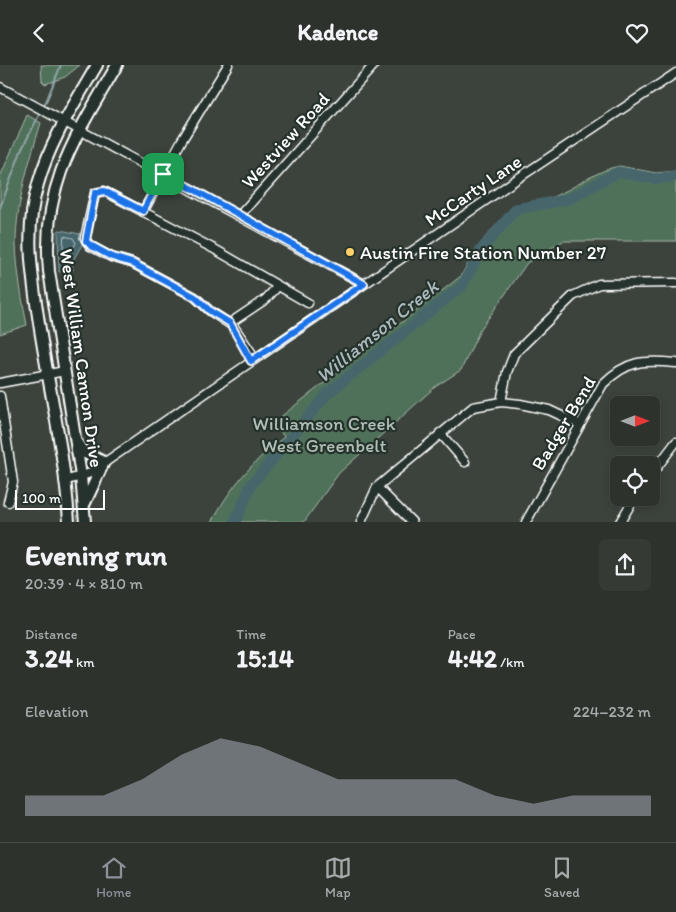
<!DOCTYPE html>
<html lang="en">
<head>
<meta charset="utf-8">
<style>
	:root { --surface:#2d322d; --page:#353a35; --text:#f1f3f6; --muted:#a7aaaa; --line:#484d49; --accent:#8c9099 }
	body { margin:0; font-family:Itim,sans-serif; background:var(--page); color:var(--text); height:100vh; display:flex; flex-direction:column; font-size:19px; white-space:nowrap }
	* { box-sizing:border-box; margin:0 }
	p { font-size:16px; color:var(--muted) }
	.icon { flex:none; width:28px; height:28px; fill:none; stroke:currentColor; stroke-width:2; stroke-linecap:round; stroke-linejoin:round }
	.map { position:relative; height:457px; overflow:hidden }
	.side { display:flex; flex-direction:column; background:var(--surface); flex:1 }
	.side>* { flex:none }
	.needle { width:32px; rotate:90deg }
	.controls { position:absolute; left:610px; top:331px; display:grid; gap:10px }
	.controls a { display:grid; place-items:center; width:50px; height:50px; border-radius:8px; background:var(--surface); box-shadow:0 2px 8px #0003,0 0 0 1px var(--line); font-size:25px }
	.scale { position:absolute; left:15px; bottom:12px; width:90px; box-sizing:border-box; padding-left:5px; border:2px solid #fff; border-top:0; font-size:14px; line-height:18px; white-space:nowrap; color:#fff; -webkit-text-stroke:4px #26332d; paint-order:stroke }
	.pin { position:absolute; display:grid; place-items:center; width:42px; height:42px; color:#fff; margin:-21px; border-radius:10px; box-shadow:0 2px 8px #0006 }
	.round { display:grid; place-items:center; flex:none; width:52px; height:52px; border-radius:8px; background:var(--page) }
	.summary { display:flex; align-items:center; justify-content:space-between; height:85px; padding:0 25px }
	h1 { font-size:28px; font-weight:800; line-height:38px }
	.stats { display:grid; grid-template-columns:repeat(3,1fr); gap:8px; height:85px; padding:5px 25px }
	.stats div { display:grid; align-content:center }
	.stats b { font-size:25px; font-weight:800 }
	.stats small { font-size:14px; font-weight:400 }
	.stats p { font-size:14px }
	.chart { height:140px; padding:10px 25px }
	.chart p { display:flex; justify-content:space-between }
	.chart svg { width:100%; height:90px; margin-top:5px; fill:var(--accent); opacity:.7 }
	header { display:flex; justify-content:space-between; align-items:center; height:65px; padding:0 25px; background:var(--surface); font-size:22px; font-weight:800 }
	.tab-bar { display:flex; justify-content:space-around; align-items:center; height:70px; border-top:1px solid var(--line); background:var(--surface); font-size:14px; color:var(--muted) }
	.tab-bar a { display:grid; justify-items:center; gap:2px }
	.tab-bar .on { color:var(--accent) }
	.map>svg:first-child { display:block }
	.green { fill:#50715a; stroke:#a8b8ac }
	.water { fill:#46666c; stroke:#90a3a7 }
	.lines { fill:none; stroke-linecap:round; stroke-linejoin:round }
	.shore { stroke:#b5c2c4; stroke-width:1 }
	.stream { stroke:#90a3a7; stroke-width:2 }
	.river { stroke:#46666c; stroke-width:11 }
	.minor-casing { stroke:#fff; stroke-width:11 }
	.major-casing { stroke:#fff; stroke-width:14 }
	.minor { stroke:#26332d; stroke-width:8 }
	.major { stroke:#26332d; stroke-width:10 }
	.route-casing { stroke:#fff; stroke-width:10 }
	.route { stroke:#1a73e8; stroke-width:6 }
	.poi-dot { fill:#ffd166; stroke:#26332d; stroke-width:2 }
	.labels { text-anchor:middle; stroke-width:4.5; stroke-linejoin:round; paint-order:stroke }
	.street-label { font-size:19px; fill:#fff; stroke:#26332d }
	.poi-label { font-size:19px; fill:#fff; stroke:#26332d; text-anchor:start }
	.park-label { font-size:19px; fill:#b0bfb5; stroke:#26332d }
	.water-label { font-size:20px; font-style:italic; fill:#acbabd; stroke:#26332d }
</style>
</head>
<body>
<header><svg class="icon" aria-label="back" viewBox="0 0 24 24"><path d="M15 5l-7 7 7 7"/></svg>Kadence<svg class="icon" aria-label="heart" viewBox="0 0 24 24"><path d="M12 20l-8-8c-3-5 5-10 8-4 3-6 11-1 8 4z"/></svg></header>
<div class="map">
<svg width="676" height="457" viewBox="0 0 676 457">
	<rect width="100%" height="100%" fill="#3c433c"/>
	<filter id="ink" filterUnits="userSpaceOnUse"><feTurbulence type="fractalNoise" baseFrequency=".02" numOctaves="2"/><feDisplacementMap in="SourceGraphic" scale="10" xChannelSelector="R" yChannelSelector="G"/><feConvolveMatrix kernelMatrix="1 2 1 2 8 2 1 2 1" color-interpolation-filters="sRGB"/></filter>
	<g filter="url(#ink)">
		<!-- green -->
		<path class="green" d="M41,0H80L65,12L45,19L42,16Z
			M27,50L41,58C29,97 16,138 16,179C17,207 22,234 27,260L0,269V112Z
			M619,101L656,108L676,106V176H563L527,198L480,265L461,305L435,322L339,408L304,457H212C229,423 254,395 284,372L274,357L461,211C474,186 491,158 518,145C530,138 545,136 557,130C580,120 595,106 619,101Z"/>
		<!-- water -->
		<path class="water" d="M60,165L80,169L79,173L83,178L72,197L73,205L59,207L58,166Z"/>
		<g class="lines">
			<!-- shore -->
			<path class="shore" d="M64,171L73,173L76,178L66,196L63,194Z"/>
			<!-- stream -->
			<path class="stream" d="M43,44L61,0
				M0,143L21,86L40,48"/>
			<!-- river -->
			<path class="river" d="M235,457L251,420L328,328L462,221L481,185L516,144L569,134L618,107L656,114L676,111"/>
			<defs>
				<path id="minor" d="M0,22L364,219
					M143,147L182,75L228,0
					M240,150L374,0
					M230,258L266,234L278,221
					M255,293L234,262L210,246L195,232L132,198L111,192L90,181L85,173L95,128L104,126L216,185L308,238
					M0,318L65,306
					M0,331L13,417L8,437
					M501,337L507,307L514,289L573,231L599,219L676,218
					M440,368L465,397
					M651,410L676,377
					M64,416L88,409L517,114L676,8
					M377,422L412,457
					M361,457L377,422L473,342L501,337L520,339L549,345L579,359
					M526,457L603,319C627,295 643,295 676,298
					M620,457L635,432"/>
				<path id="major" d="M77,378L83,387L104,397L85,438
					M69,457C65,390 49,324 39,258C32,211 24,166 38,119C50,76 75,38 97,0
					M85,457L81,411L49,206C41,120 76,71 117,0"/>
			</defs>
			<!-- minor casing -->
			<use href="#minor" class="minor-casing"/>
			<!-- major casing -->
			<use href="#major" class="major-casing"/>
			<!-- minor -->
			<use href="#minor" class="minor"/>
			<!-- major -->
			<use href="#major" class="major"/>
		</g>
	</g>
	<g class="lines" filter="url(#ink)">
		<defs>
			<path id="route" d="M163,109L191,123L364,219L251,296L230,258L210,246L195,232L132,198L112,192L90,180L86,176L95,128L104,126L143,146Z"/>
		</defs>
		<!-- route casing -->
		<use href="#route" class="route-casing"/>
		<!-- route -->
		<use href="#route" class="route"/>
	</g>
	<!-- markers -->
	<circle class="poi-dot" cx="350" cy="187" r="5"/>
	<g class="labels">
		<!-- street labels -->
		<g class="street-label">
			<text transform="translate(285 75) rotate(-48)" y="7">Westview Road</text>
			<text transform="translate(473 125) rotate(-34)" y="7">McCarty Lane</text>
			<text transform="translate(82 293) rotate(82)" y="7">West William Cannon Drive</text>
			<text transform="translate(563 358) rotate(-59)" y="7">Badger Bend</text>
		</g>
		<!-- poi labels -->
		<g class="poi-label">
			<text x="360" y="194">Austin Fire Station Number 27</text>
		</g>
		<!-- park labels -->
		<g class="park-label">
			<text x="324" y="365">Williamson Creek<tspan x="324" dy="22">West Greenbelt</tspan></text>
		</g>
		<!-- water labels -->
		<g class="water-label">
			<text transform="translate(377 266) rotate(-39)" y="7">Williamson Creek</text>
		</g>
	</g>
</svg>
<div class="controls">
<a><svg class="needle" viewBox="-14 -14 28 28"><path d="M0-13l5 13h-10z" fill="#e53935"/><path d="M0 13l5-13h-10z" fill="#a7aaaa"/></svg></a>
<a><svg class="icon" aria-label="locate" viewBox="0 0 24 24"><circle cx="12" cy="12" r="6"/><path d="M12 2v4M12 18v4M2 12h4M18 12h4"/></svg></a>
</div>
<div class="scale">100 m</div>
<div class="pin" style="left:163px;top:109px;background:#1e9e55"><svg class="icon" aria-label="arrive" viewBox="0 0 24 24"><path d="M6 21V4h12l-3 4 3 4H6"/></svg></div>
</div>
<section class="side">
<div class="summary"><div><h1>Evening run</h1><p>20:39 · 4 × 810 m</p></div><a class="round"><svg class="icon" aria-label="share" viewBox="0 0 24 24"><path d="M12 15V3M7 8l5-5 5 5M5 13v7h14v-7"/></svg></a></div>
<div class="stats">
<div><p>Distance</p><b>3.24<small> km</small></b></div>
<div><p>Time</p><b>15:14</b></div>
<div><p>Pace</p><b>4:42<small> /km</small></b></div>
</div>
<div class="chart"><p><span>Elevation</span>224–232 m</p>
<svg viewBox="0 0 160 44" preserveAspectRatio="none"><path d="M0 44V34L10 34L20 34L30 26L40 14L50 6L60 10L70 18L80 26L90 26L100 26L110 26L120 34L130 38L140 34L150 34L160 34V44z"/></svg>
</div>
</section>
<nav class="tab-bar">
<a class="on"><svg class="icon" aria-label="home" viewBox="0 0 24 24"><path d="M3 11l9-7 9 7M6 9v11h12V9"/></svg>Home</a>
<a><svg class="icon" aria-label="map" viewBox="0 0 24 24"><path d="M3 6l6-2 6 2 6-2v14l-6 2-6-2-6 2zM9 4v14M15 6v14"/></svg>Map</a>
<a><svg class="icon" aria-label="saved" viewBox="0 0 24 24"><path d="M7 4h10v16l-5-4-5 4z"/></svg>Saved</a>
</nav>
</body>
</html>
